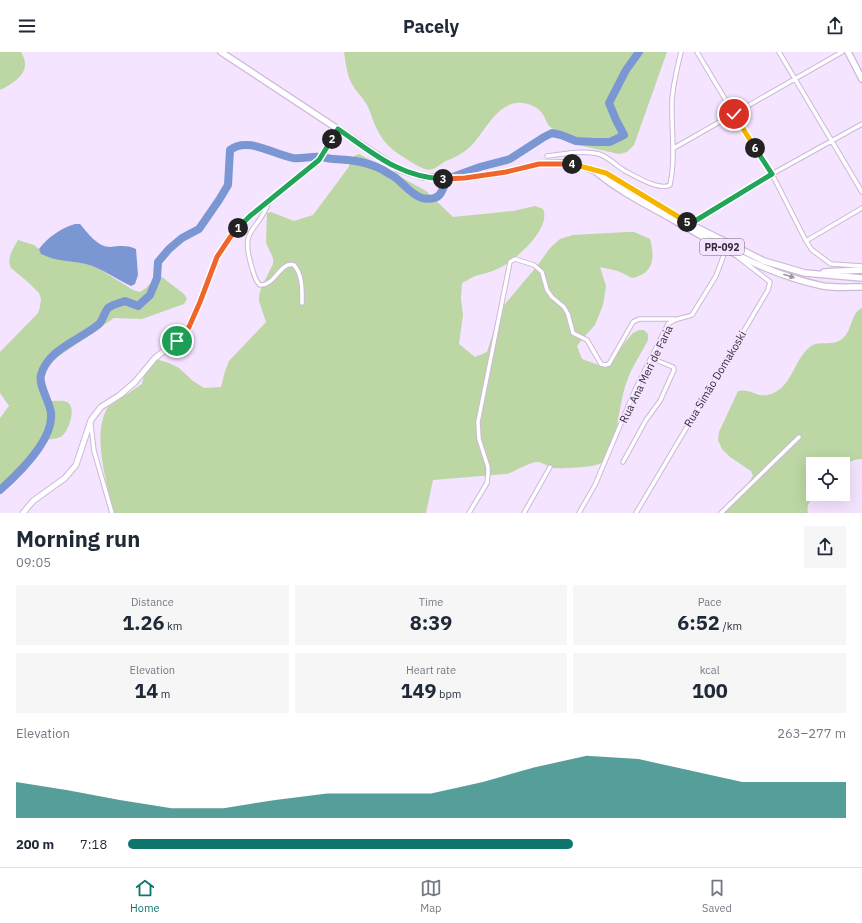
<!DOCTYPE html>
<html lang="en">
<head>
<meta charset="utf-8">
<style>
	:root { --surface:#fff; --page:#f6f6f7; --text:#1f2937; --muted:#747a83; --line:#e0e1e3; --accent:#0f766e }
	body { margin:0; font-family:"IBM Plex Sans",sans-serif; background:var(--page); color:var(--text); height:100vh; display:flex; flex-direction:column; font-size:15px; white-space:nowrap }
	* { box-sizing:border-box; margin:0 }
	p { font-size:13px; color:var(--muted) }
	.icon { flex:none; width:22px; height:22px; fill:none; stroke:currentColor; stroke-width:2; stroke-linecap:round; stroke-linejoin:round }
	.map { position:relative; height:461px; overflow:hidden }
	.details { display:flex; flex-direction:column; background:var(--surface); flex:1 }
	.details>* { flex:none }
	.buttons { position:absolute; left:806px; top:405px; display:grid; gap:8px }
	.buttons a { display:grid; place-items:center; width:44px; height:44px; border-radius:0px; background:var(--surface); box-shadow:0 4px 16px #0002; font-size:20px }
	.pin { position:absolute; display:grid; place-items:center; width:34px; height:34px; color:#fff; margin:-17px; border:2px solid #fff; border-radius:50%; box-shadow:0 1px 4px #0007 }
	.km { position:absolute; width:20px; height:20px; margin:-10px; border-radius:50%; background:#222; color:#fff; font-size:11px; line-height:20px; text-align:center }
	.round { display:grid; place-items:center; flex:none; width:42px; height:42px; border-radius:0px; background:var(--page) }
	.overview { display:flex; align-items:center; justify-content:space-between; height:68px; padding:0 16px }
	h1 { font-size:22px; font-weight:700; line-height:30px }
	.figures { display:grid; grid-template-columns:repeat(3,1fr); gap:6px; height:68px; padding:4px 16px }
	.figures div { display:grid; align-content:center; border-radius:0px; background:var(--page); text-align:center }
	.figures b { font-size:20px; font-weight:700 }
	.figures small { font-size:11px; font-weight:400 }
	.figures p { font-size:11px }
	.chart { height:112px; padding:8px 16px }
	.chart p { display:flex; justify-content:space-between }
	.chart svg { width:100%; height:72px; margin-top:4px; fill:var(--accent); opacity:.7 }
	ul { padding:0 16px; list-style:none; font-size:13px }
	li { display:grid; grid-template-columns:64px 48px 1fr; align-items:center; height:30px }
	li i { height:10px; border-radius:5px; background:var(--accent) }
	header { display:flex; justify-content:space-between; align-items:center; height:52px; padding:0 16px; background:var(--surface); font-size:18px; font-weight:700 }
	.tab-bar { display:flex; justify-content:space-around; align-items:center; height:56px; border-top:1px solid var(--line); background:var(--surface); font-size:11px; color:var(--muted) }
	.tab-bar a { display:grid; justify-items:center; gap:2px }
	.tab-bar .current { color:var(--accent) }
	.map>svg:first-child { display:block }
	.green { fill:#bcd6a4 }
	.water { fill:#7a96d3 }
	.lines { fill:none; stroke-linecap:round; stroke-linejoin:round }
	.river { stroke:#7a96d3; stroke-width:8 }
	.street-casing { stroke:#ccb8d8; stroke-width:5.5 }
	.secondary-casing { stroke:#ccb8d8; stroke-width:7 }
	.primary-casing { stroke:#ccb8d8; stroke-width:8 }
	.street { stroke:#fff; stroke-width:3.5 }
	.secondary { stroke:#fff; stroke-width:5 }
	.primary { stroke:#fff; stroke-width:5.5 }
	.oneway { fill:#9a969c }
	.split-1-casing { stroke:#fff; stroke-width:8 }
	.split-2-casing { stroke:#fff; stroke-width:8 }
	.split-3-casing { stroke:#fff; stroke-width:8 }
	.split-4-casing { stroke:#fff; stroke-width:8 }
	.split-5-casing { stroke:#fff; stroke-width:8 }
	.split-6-casing { stroke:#fff; stroke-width:8 }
	.split-7-casing { stroke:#fff; stroke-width:8 }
	.split-1 { stroke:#f0652b; stroke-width:5 }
	.split-2 { stroke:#22a559; stroke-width:5 }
	.split-3 { stroke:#22a559; stroke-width:5 }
	.split-4 { stroke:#f0652b; stroke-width:5 }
	.split-5 { stroke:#f5b400; stroke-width:5 }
	.split-6 { stroke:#22a559; stroke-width:5 }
	.split-7 { stroke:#f5b400; stroke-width:5 }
	.labels { text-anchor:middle; stroke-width:3.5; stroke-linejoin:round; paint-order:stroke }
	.shield { fill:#f5e4ff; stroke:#6e6474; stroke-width:1 }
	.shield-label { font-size:10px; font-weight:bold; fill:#342d39 }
	.street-label { font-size:11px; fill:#342d39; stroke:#f5e4ff }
</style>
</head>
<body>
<header><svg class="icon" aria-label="menu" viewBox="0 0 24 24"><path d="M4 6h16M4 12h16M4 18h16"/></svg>Pacely<svg class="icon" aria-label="share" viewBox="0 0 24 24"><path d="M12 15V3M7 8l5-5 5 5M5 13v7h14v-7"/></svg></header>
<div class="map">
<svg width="862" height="461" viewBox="0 0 862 461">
	<rect width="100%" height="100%" fill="#f5e4ff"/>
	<!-- green -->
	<path class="green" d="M0,0H21C33,19 16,30 0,38Z
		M344,0H667L634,93L627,100L619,102L574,92L572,88V83C565,81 555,79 549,74C546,70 545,65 542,61C537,54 525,50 517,51C496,53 485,79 472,93C464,101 456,105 446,109C442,111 438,115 433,117C425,120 415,112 408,108C386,95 378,84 370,60C367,50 361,45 355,37C347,26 346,13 344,0Z
		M359,102L426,139L453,165L513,159L535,154L543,157C552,177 514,210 497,217C491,220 485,221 479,223C473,224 468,228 462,231L461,247L463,263L459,292L475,305L487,300L499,262L505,252L537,214L550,196L560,187L573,183L627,180H634L650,187C655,205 654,222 632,226L618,219L600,215L606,234L603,253L595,273L584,285L577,294L582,307L604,315L633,281L639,278H644L648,282V288C641,302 632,314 627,329C622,342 620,359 617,373C614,388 615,408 596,413C591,415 559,417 554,416C548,415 543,410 537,410C529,410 515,420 506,422L433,428L426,461H114C107,432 91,382 108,355L142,332L146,316L156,307L169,311L179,316L193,329L204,336L221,335L225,319L229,309L266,270L259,249V244L261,236L273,212V206L266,191L267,161L271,160L294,169L313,163L348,116L354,104Z
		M18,188L34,193L45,202L81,210L98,216L133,238L140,240L146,236L154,228L158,225H162L184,242L187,247L184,252L142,267L114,266L49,311L41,336L48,349C53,349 64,348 67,350C77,355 69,378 62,384C59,387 47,387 41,390L9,431L0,439V366L9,354L0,341V300L38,261L40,255L41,247L39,241L29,231L11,216C6,206 13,197 18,188Z
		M862,256V407C854,407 849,410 843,415V412H813V442H817C811,448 806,452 808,461H722L736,442L747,433L753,424L751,419L730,405L722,397L718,388L719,380L738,339C750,336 756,345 767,343C792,339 793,307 811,294C821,288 834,295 843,286C852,279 851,260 862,256Z"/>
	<!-- water -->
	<path class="water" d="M75,172H80C88,181 97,195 111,195C120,194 127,193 136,197L138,223L135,232L131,234C116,227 103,217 86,212C69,208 58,210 41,202L39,197C47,186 61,176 75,172Z"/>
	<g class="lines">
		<!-- river -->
		<path class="river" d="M0,438C18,422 54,388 51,361C50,351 38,332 41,323C48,297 80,288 99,272C103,268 104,261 108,256C112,253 120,251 125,249L138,254L150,243L157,226L158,210L169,197L182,186L199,177L219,148L228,133L230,98C248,84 274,103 293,106C302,107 312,104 321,105C325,105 329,107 333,107C351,108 366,109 383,118C387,121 392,123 396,126C403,132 413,144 422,146C425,147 432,147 434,146C442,145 444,133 447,127L480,115L510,107L544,85L552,81L561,83L576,89L594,90H610L624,83L616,68L609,51L626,18L639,0"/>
		<defs>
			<path id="street" d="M697,0L734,62L772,122L806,189L812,198L831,212L862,214
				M779,0L862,140
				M674,96L842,0
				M547,104C562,102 584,98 599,102C609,105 616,114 625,119C635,124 659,139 670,133C676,105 671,77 672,49C673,32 677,16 681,0
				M269,150C257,182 239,174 252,216C254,222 255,229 260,233C275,234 280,209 294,213C303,223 302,239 302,251
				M690,172L772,122L862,72
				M806,189L862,156
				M91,373L94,399L112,461
				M623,410L646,368L660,349L674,318L673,315L651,306
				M469,461L487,431L488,422V415L479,387L478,370L510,210L515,207L534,213L542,220L547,238L552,245L564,255L568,262L573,281L587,288L601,312L605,313L609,312L633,270L639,267H675
				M524,461L550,415
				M579,461L595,433L635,338L668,272C677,265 682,267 692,263L716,224L726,197
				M636,461L768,238L770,230L738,205
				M721,461L799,385"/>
			<path id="secondary" d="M23,461L33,449L65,426L76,413L91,368L101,355L120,343L135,330L155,306L177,289L189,275L200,250L217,205L231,184L250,164L319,108L339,77"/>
			<path id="primary" d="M221,0L400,118L423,125L465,126L506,120L539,112L561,111L575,112L595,119L606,121L690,172L764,209L805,221L862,226
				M848,0L862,27
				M595,119C616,137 641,150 665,163C715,192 765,222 823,234C835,236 849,235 862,235
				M824,220L862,218"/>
		</defs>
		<!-- street casing -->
		<use href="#street" class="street-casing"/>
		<!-- secondary casing -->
		<use href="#secondary" class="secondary-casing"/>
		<!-- primary casing -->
		<use href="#primary" class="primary-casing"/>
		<!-- street -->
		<use href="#street" class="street"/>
		<!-- secondary -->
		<use href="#secondary" class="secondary"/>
		<!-- primary -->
		<use href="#primary" class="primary"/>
	</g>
	<!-- one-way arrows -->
	<defs><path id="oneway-solid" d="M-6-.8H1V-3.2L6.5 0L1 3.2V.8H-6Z"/></defs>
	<use class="oneway" href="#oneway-solid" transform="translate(789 224) rotate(18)"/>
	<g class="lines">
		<defs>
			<path id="split-1" d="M177,289L189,275L200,250L217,205L231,184L238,176"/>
			<path id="split-2" d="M238,176L250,164L319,108L332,87"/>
			<path id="split-3" d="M332,87L338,77C373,101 399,125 443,127"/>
			<path id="split-4" d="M443,127L465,126L506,120L539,112H572"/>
			<path id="split-5" d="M572,112L606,121L687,170"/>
			<path id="split-6" d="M687,170L690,172L772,122L755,96"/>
			<path id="split-7" d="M734,62L755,96"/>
		</defs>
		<!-- split-1 casing -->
		<use href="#split-1" class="split-1-casing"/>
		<!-- split-2 casing -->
		<use href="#split-2" class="split-2-casing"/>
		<!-- split-3 casing -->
		<use href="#split-3" class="split-3-casing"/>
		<!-- split-4 casing -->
		<use href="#split-4" class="split-4-casing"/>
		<!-- split-5 casing -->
		<use href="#split-5" class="split-5-casing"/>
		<!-- split-6 casing -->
		<use href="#split-6" class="split-6-casing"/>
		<!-- split-7 casing -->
		<use href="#split-7" class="split-7-casing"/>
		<!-- split-1 -->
		<use href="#split-1" class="split-1"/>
		<!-- split-2 -->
		<use href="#split-2" class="split-2"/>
		<!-- split-3 -->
		<use href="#split-3" class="split-3"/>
		<!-- split-4 -->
		<use href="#split-4" class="split-4"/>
		<!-- split-5 -->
		<use href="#split-5" class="split-5"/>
		<!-- split-6 -->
		<use href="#split-6" class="split-6"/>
		<!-- split-7 -->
		<use href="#split-7" class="split-7"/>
	</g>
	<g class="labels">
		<!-- shield labels -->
		<rect class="shield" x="700" y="187" width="44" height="16" rx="3"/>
		<g class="shield-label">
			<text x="722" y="199">PR-092</text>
		</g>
		<!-- street labels -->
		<g class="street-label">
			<text transform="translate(646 322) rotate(-64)" y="4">Rua Ana Meri de Faria</text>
			<text transform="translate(715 327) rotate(-59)" y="4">Rua Simão Domakoski</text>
		</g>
	</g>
</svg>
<div class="buttons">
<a><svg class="icon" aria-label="locate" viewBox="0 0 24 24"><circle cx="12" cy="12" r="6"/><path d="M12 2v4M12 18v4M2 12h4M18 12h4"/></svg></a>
</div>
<div class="pin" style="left:177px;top:289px;background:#1e9e55"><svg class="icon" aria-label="arrive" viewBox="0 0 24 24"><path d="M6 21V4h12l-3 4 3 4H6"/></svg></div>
<div class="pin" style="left:734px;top:62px;background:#d93025"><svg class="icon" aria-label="check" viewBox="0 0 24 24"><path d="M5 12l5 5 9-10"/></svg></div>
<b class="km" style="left:238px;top:176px">1</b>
<b class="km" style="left:332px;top:87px">2</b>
<b class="km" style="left:443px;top:127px">3</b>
<b class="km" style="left:572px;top:112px">4</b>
<b class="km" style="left:687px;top:170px">5</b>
<b class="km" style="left:755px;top:96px">6</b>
</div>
<section class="details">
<div class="overview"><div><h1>Morning run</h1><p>09:05</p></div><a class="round"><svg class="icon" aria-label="share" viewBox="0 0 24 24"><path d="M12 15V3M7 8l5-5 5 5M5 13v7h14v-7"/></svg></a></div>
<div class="figures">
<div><p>Distance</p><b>1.26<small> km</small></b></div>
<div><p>Time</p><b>8:39</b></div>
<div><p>Pace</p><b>6:52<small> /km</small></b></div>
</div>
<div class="figures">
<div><p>Elevation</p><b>14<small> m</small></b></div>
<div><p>Heart rate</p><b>149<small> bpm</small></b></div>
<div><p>kcal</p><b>100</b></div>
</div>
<div class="chart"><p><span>Elevation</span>263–277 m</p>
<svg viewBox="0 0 160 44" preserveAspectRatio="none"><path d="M0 44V22L10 27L20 33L30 38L40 38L50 33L60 29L70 29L80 29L90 22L100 13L110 6L120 8L130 15L140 22L150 22L160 22V44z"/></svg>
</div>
<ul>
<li><b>200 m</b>7:18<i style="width:62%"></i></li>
</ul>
</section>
<nav class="tab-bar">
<a class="current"><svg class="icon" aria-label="home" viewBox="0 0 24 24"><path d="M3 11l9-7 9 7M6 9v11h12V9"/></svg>Home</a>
<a><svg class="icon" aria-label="map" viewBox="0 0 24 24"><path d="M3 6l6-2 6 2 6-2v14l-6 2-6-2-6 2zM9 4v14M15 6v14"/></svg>Map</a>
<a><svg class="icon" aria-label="saved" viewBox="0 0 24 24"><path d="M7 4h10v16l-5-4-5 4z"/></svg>Saved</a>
</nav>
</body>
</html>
